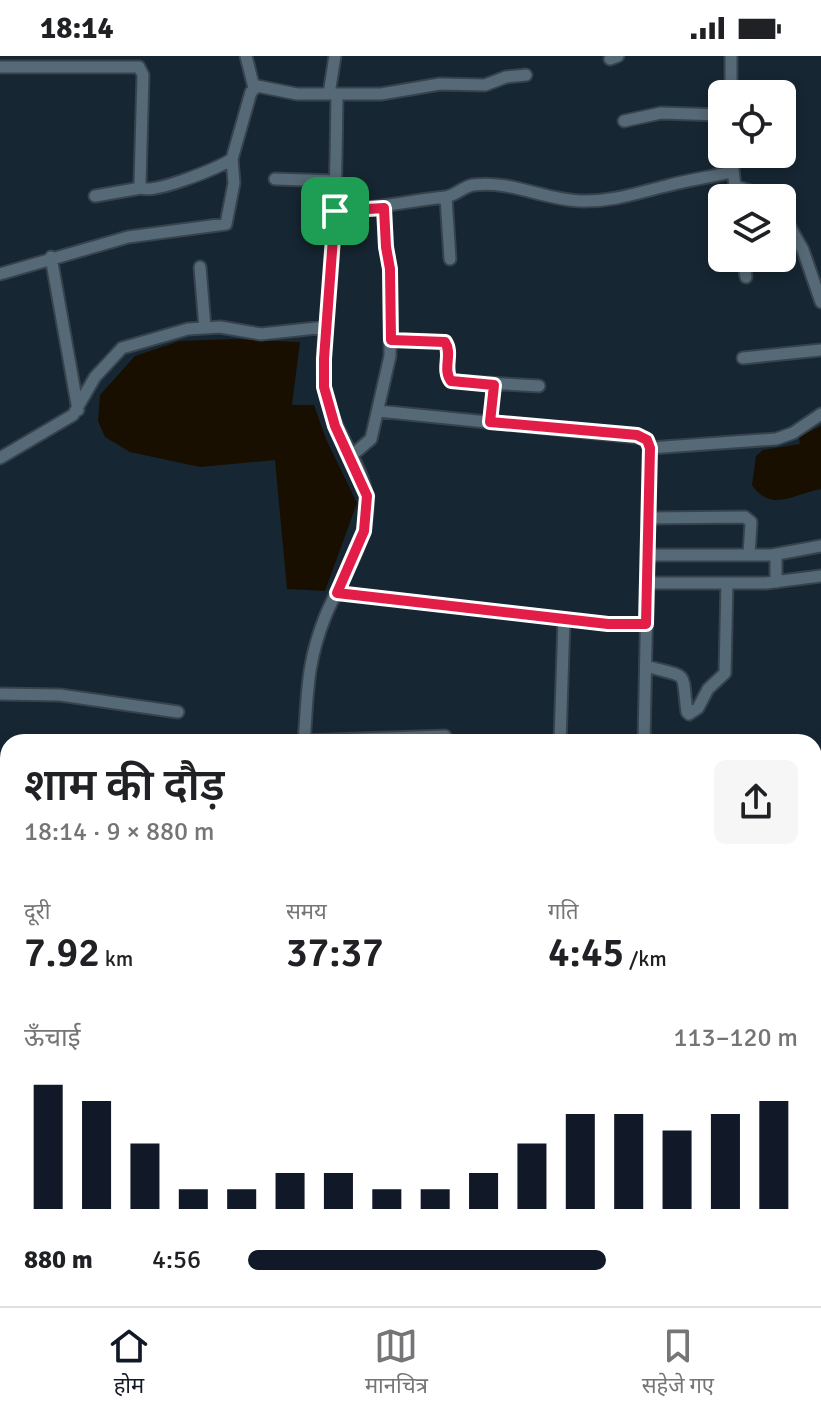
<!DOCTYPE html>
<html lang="hi">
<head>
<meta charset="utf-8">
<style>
	:root { --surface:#fff; --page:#f6f6f6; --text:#202124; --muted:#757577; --line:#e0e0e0; --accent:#111827 }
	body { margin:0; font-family:Signika,"Noto Sans Devanagari",sans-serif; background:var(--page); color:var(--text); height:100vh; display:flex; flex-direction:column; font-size:30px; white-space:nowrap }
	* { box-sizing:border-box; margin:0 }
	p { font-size:26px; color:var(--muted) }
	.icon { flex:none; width:44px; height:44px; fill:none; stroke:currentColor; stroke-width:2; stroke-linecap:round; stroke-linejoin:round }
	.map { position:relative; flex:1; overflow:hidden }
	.panel { position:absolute; left:0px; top:678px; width:822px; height:572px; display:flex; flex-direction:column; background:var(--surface); border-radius:24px 24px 0 0; box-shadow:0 4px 12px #0003 }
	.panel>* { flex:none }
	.controls { position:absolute; left:708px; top:24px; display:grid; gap:16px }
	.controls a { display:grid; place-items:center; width:88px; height:88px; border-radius:12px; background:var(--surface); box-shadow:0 4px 12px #0003; font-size:40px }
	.pin { position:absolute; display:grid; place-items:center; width:68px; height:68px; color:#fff; margin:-34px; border-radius:16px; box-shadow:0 4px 12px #0006 }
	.round { display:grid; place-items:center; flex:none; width:84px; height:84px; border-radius:12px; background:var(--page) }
	.headline { display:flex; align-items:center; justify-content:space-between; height:136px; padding:0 24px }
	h1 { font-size:44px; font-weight:600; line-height:60px }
	.stats { display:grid; grid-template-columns:repeat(3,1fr); gap:12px; height:136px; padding:8px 24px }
	.stats div { display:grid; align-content:center }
	.stats b { font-size:40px; font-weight:600 }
	.stats small { font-size:22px; font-weight:400 }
	.stats p { font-size:22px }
	.chart { height:224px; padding:16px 24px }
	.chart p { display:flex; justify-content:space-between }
	.chart svg { width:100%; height:144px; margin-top:8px; stroke:var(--accent); stroke-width:6 }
	ul { padding:0 24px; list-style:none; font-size:26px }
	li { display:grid; grid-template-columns:128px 96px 1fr; align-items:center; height:60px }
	li i { height:20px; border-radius:10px; background:var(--accent) }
	.status { display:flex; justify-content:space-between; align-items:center; height:56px; padding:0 40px; background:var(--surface); direction:ltr }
	.status svg { height:22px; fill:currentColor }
	.tab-bar { display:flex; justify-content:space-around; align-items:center; height:112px; border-top:2px solid var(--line); background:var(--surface); font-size:22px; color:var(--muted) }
	.tab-bar a { display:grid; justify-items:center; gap:4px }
	.tab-bar .current { color:var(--accent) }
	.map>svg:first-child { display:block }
	.water { fill:#190f00 }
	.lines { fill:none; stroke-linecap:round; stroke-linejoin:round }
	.minor-casing { stroke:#37434c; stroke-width:15 }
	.minor { stroke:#566976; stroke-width:11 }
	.route-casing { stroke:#fff; stroke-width:16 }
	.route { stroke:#e11d48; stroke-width:10 }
</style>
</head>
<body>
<div class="status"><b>18:14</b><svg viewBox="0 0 49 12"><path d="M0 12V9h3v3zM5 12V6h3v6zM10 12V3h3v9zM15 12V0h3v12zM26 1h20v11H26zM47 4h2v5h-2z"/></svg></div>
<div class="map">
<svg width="821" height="1250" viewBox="0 0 821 1250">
	<rect width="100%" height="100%" fill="#162632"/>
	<!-- water -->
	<path class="water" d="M234,283L300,286L292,349H314L326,383L357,447L325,535L287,533L275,404L200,411L130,396L105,381L98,365L100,339L135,300L180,285Z
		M821,370V433C794,438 771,457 752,429L756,400L763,394L800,388L799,381Z"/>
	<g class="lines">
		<defs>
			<path id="minor" d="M246,0L254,32
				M610,3L618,0
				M0,11H139L143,19L140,127L141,132C155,138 218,112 232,103L251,36L257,30L297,38H381L440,28L485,29L506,21L526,19
				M329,38L335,0
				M731,38V0
				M624,65L661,57L722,59
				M731,98L735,130L771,142
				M275,123L336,125
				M95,140L141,132
				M446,141L450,203
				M335,155C373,153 408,145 445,141C455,140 462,131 473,129C511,124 544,144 581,145C612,146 637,137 666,130C687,124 710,121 732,116
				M782,157L803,194L821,246
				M51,201L78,354
				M743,202L746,221
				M200,211L205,272
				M0,218L128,181L226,168L234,127L232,103
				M391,284L445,286C453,298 442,313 451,325L539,330
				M743,302L821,294
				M378,355L645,382L650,392L644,686
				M490,366L494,329
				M650,392L776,383L793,377L821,358
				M351,400L371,383L390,300V213L386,191L384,152
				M0,402L73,359L95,321L122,292L188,273L220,271L261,278L326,271
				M649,462L745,461L751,466L749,499
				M648,499H772L821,490
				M776,526V499
				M647,527H766L821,520
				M337,537L608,568H646
				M646,610C691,623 681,612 687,656L689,658L698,652L708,633L725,617L727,527
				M0,638L60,639L178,656
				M304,685L445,680
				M304,686C308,637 306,609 325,561C339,526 364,494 367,455C371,413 329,374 324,330C320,290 330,249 332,209C336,153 336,96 337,39
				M560,686L564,563
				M814,755H821
				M814,909H821
				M705,1242L707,1250
				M0,1249L7,1250
				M266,1250L269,1242"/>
		</defs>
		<!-- minor casing -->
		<use href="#minor" class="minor-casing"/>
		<!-- minor -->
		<use href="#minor" class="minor"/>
	</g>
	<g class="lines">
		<defs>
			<path id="route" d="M384,152L386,191L390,213L391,284L445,286C453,298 442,313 451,325L494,329L490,366L637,379L647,384L650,392L646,568H608L337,537L364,475L367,440L335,370L324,331V303L335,155Z"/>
		</defs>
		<!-- route casing -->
		<use href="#route" class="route-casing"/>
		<!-- route -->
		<use href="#route" class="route"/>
	</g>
</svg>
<div class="controls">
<a><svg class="icon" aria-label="locate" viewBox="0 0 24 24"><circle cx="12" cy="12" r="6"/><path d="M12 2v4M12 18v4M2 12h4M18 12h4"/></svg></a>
<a><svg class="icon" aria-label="layers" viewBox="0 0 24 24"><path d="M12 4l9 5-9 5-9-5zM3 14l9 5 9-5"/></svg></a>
</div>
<div class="pin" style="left:335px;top:155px;background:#1e9e55"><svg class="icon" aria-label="arrive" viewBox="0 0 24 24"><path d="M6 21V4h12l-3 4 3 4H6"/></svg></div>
<section class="panel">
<div class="headline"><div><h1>शाम की दौड़</h1><p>18:14 · 9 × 880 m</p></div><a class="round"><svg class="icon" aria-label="share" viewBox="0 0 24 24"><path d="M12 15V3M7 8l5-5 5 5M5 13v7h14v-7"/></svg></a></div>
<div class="stats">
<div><p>दूरी</p><b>7.92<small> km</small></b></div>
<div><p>समय</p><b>37:37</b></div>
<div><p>गति</p><b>4:45<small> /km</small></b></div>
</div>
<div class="chart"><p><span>ऊँचाई</span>113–120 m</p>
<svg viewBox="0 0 160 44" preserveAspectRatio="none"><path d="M5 44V6M15 44V11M25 44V24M35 44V38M45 44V38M55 44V33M65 44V33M75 44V38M85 44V38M95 44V33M105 44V24M115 44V15M125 44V15M135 44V20M145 44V15M155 44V11"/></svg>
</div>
<ul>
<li><b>880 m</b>4:56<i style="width:65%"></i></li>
</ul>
</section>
</div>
<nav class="tab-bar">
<a class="current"><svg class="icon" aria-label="home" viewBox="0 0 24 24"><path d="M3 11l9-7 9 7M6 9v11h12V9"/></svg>होम</a>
<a><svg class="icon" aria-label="map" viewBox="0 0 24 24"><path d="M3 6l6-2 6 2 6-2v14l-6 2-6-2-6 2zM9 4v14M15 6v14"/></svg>मानचित्र</a>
<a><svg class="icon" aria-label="saved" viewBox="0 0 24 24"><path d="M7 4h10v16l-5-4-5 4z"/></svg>सहेजे गए</a>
</nav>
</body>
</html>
